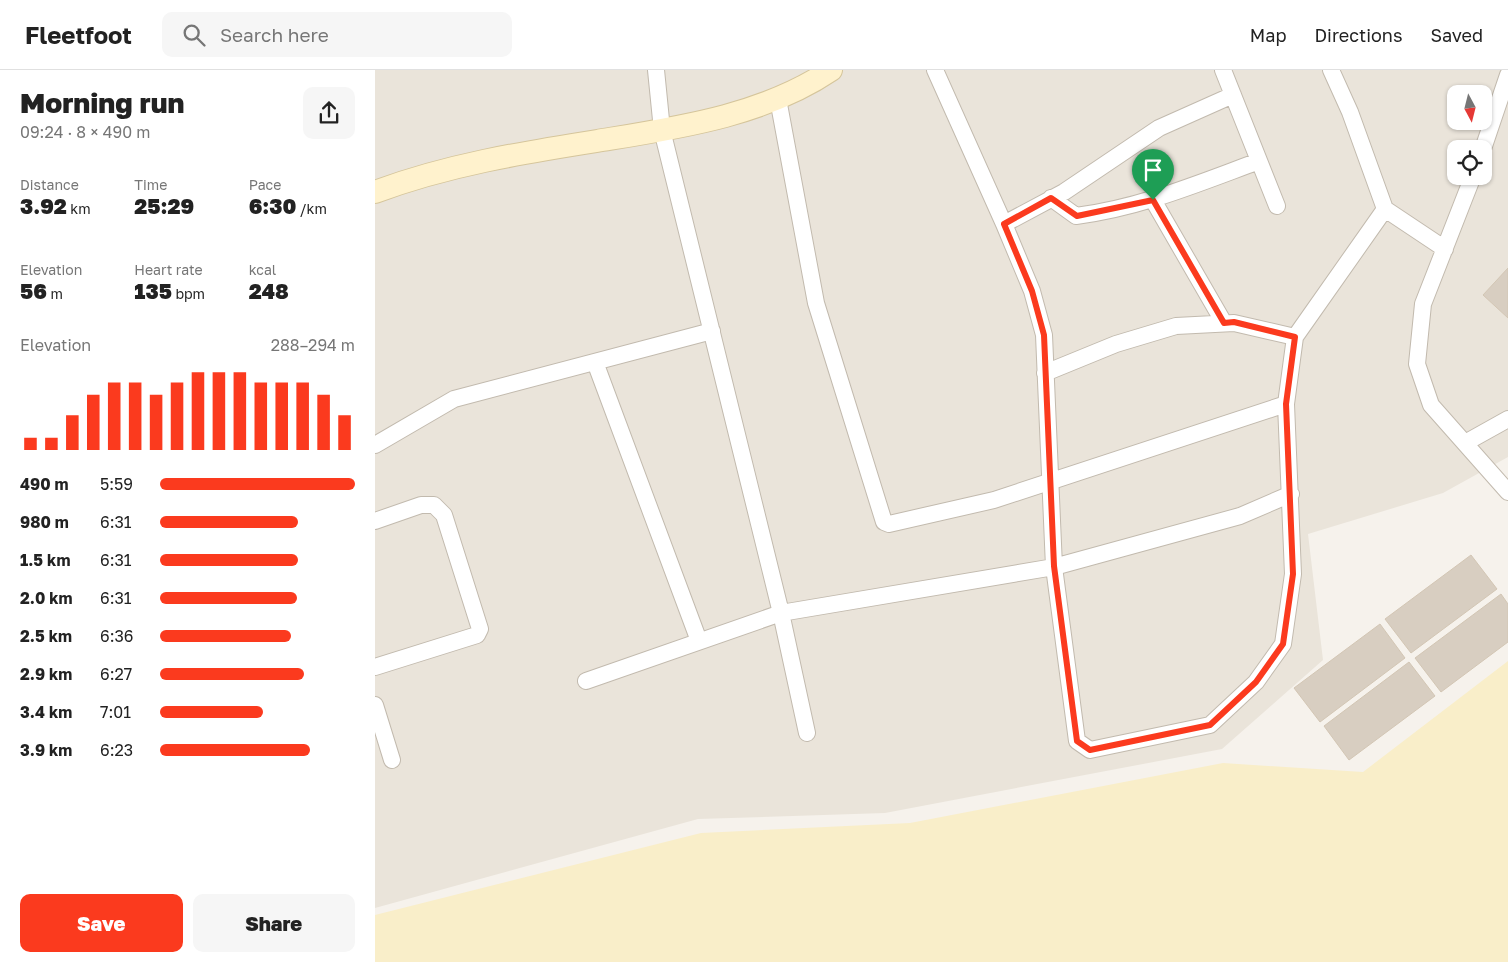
<!DOCTYPE html>
<html lang="en">
<head>
<meta charset="utf-8">
<style>
	:root { --surface:#fff; --page:#f6f6f6; --text:#222; --muted:#767676; --line:#e0e0e0; --accent:#fb3a1e }
	body { margin:0; font-family:"Golos Text",sans-serif; background:var(--page); color:var(--text); height:100vh; display:flex; flex-direction:column; font-size:19px; white-space:nowrap }
	* { box-sizing:border-box; margin:0 }
	p { font-size:16px; color:var(--muted) }
	.icon { flex:none; width:28px; height:28px; fill:none; stroke:currentColor; stroke-width:2; stroke-linecap:round; stroke-linejoin:round }
	.map { position:relative; flex:1; overflow:hidden }
	.side { display:flex; flex-direction:column; background:var(--surface); width:375px }
	.side>* { flex:none }
	.needle { width:32px; rotate:173deg }
	.buttons { position:absolute; left:1072px; top:15px; display:grid; gap:10px }
	.buttons a { display:grid; place-items:center; width:45px; height:45px; border-radius:10px; background:var(--surface); box-shadow:0 1px 4px #0004; font-size:25px }
	.pin { position:absolute; display:grid; place-items:center; width:42px; height:42px; color:#fff; margin:-51px -21px; border-radius:50% 50% 50% 0; rotate:-45deg; box-shadow:0 0 5px #0007 }
	.pin .icon { rotate:45deg }
	.round { display:grid; place-items:center; flex:none; width:52px; height:52px; border-radius:10px; background:var(--page) }
	.overview { display:flex; align-items:center; justify-content:space-between; height:85px; padding:0 20px }
	h1 { font-size:28px; font-weight:800; line-height:38px }
	.figures { display:grid; grid-template-columns:repeat(3,1fr); gap:8px; height:85px; padding:5px 20px }
	.figures div { display:grid; align-content:center }
	.figures b { font-size:21px; font-weight:800 }
	.figures small { font-size:14px; font-weight:400 }
	.figures p { font-size:14px }
	.chart { height:140px; padding:10px 20px }
	.chart p { display:flex; justify-content:space-between }
	.chart svg { width:100%; height:90px; margin-top:5px; stroke:var(--accent); stroke-width:6 }
	.button { display:flex; gap:10px; margin-top:auto; padding:10px 20px }
	.button a { flex:1; height:58px; border-radius:10px; background:var(--accent); color:#fff; font-size:20px; font-weight:800; line-height:58px; text-align:center }
	.button a+a { background:var(--page); color:var(--text) }
	ul { padding:0 20px; list-style:none; font-size:16px }
	li { display:grid; grid-template-columns:80px 60px 1fr; align-items:center; height:38px }
	li i { height:12px; border-radius:6px; background:var(--accent) }
	header { display:flex; align-items:center; gap:30px; box-sizing:border-box; height:70px; padding:0 25px; background:var(--surface); border-bottom:1px solid var(--line) }
	header strong { font-size:24px }
	nav { display:flex; gap:28px; margin-inline-start:auto; font-size:18px }
	.search { width:350px; height:45px; background:var(--page); display:flex; align-items:center; gap:12px; box-sizing:border-box; padding:0 18px; border-radius:10px; color:var(--muted); font-size:19px }
	main { display:flex; flex:1; min-height:0 }
	.map>svg:first-child { display:block }
	.residential { fill:#eae4da; fill-rule:evenodd }
	.sand { fill:#f9eec9 }
	.building { fill:#d8cec1; stroke:#d3c6b4 }
	.lines { fill:none; stroke-linecap:round; stroke-linejoin:round }
	.street-casing { stroke:#c2baae; stroke-width:18 }
	.secondary-casing { stroke:#d5c59b; stroke-width:24 }
	.street { stroke:#fff; stroke-width:16 }
	.secondary { stroke:#fff2cd; stroke-width:22 }
	.route-casing { stroke:#fff; stroke-width:10 }
	.route { stroke:#fb3a1e; stroke-width:6 }
</style>
</head>
<body>
<header>
<strong>Fleetfoot</strong>
<div class="search"><svg class="icon" aria-label="search" viewBox="0 0 24 24"><circle cx="10" cy="10" r="6"/><path d="M15 15l6 6"/></svg>Search here</div>
<nav><a>Map</a><a>Directions</a><a>Saved</a></nav>
</header>
<main>
<section class="side">
<div class="overview"><div><h1>Morning run</h1><p>09:24 · 8 × 490 m</p></div><a class="round"><svg class="icon" aria-label="share" viewBox="0 0 24 24"><path d="M12 15V3M7 8l5-5 5 5M5 13v7h14v-7"/></svg></a></div>
<div class="figures">
<div><p>Distance</p><b>3.92<small> km</small></b></div>
<div><p>Time</p><b>25:29</b></div>
<div><p>Pace</p><b>6:30<small> /km</small></b></div>
</div>
<div class="figures">
<div><p>Elevation</p><b>56<small> m</small></b></div>
<div><p>Heart rate</p><b>135<small> bpm</small></b></div>
<div><p>kcal</p><b>248</b></div>
</div>
<div class="chart"><p><span>Elevation</span>288–294 m</p>
<svg viewBox="0 0 160 44" preserveAspectRatio="none"><path d="M5 44V38M15 44V38M25 44V27M35 44V17M45 44V11M55 44V11M65 44V17M75 44V11M85 44V6M95 44V6M105 44V6M115 44V11M125 44V11M135 44V11M145 44V17M155 44V27"/></svg>
</div>
<ul>
<li><b>490 m</b>5:59<i style="width:100%"></i></li>
<li><b>980 m</b>6:31<i style="width:71%"></i></li>
<li><b>1.5 km</b>6:31<i style="width:71%"></i></li>
<li><b>2.0 km</b>6:31<i style="width:70%"></i></li>
<li><b>2.5 km</b>6:36<i style="width:67%"></i></li>
<li><b>2.9 km</b>6:27<i style="width:74%"></i></li>
<li><b>3.4 km</b>7:01<i style="width:53%"></i></li>
<li><b>3.9 km</b>6:23<i style="width:77%"></i></li>
</ul>
<div class="button"><a>Save</a><a>Share</a></div>
</section>
<div class="map">
<svg width="1133" height="892" viewBox="0 0 1133 892">
	<rect width="100%" height="100%" fill="#f6f2ec"/>
	<!-- residential -->
	<path class="residential" d="M0,0H1133V387L1068,423L933,464L948,590L847,679L510,743L323,749L0,838ZM1081,24H1109V51H1081ZM1081,79H1109V106H1081Z"/>
	<!-- sand -->
	<path class="sand" d="M1133,591V892H0V845L326,763L535,753L848,693L988,702Z"/>
	<!-- building -->
	<path class="building" d="M1133,198V248L1108,225Z
		M1096,485L1122,519L1036,583L1010,549Z
		M1126,524L1133,534V572L1066,622L1040,588Z
		M1005,554L1030,588L945,652L919,618Z
		M1034,592L1060,626L974,690L949,656Z"/>
	<g class="lines">
		<defs>
			<path id="street" d="M281,0L287,60L406,543L679,497L865,446L916,424
				M560,0L629,154L657,221L669,265L679,497L702,671L715,680L835,655L881,612L908,574L918,504L911,334L920,267L1010,139
				M848,0L902,136
				M956,0L975,42L1010,139L1070,179
				M403,29L441,233L509,452L514,454L619,430L911,334
				M1108,79L1133,5
				M1098,106L1048,234L1042,294L1056,335L1133,422
				M676,128L701,146C765,138 824,113 884,91
				M778,130L849,253
				M629,154L689,122L784,58L858,25
				M220,292L324,571
				M670,303L741,274L801,256L859,253L920,267
				M1090,373L1133,349
				M0,375L79,329L337,261
				M0,451L46,435H59L69,445L105,559L102,565L0,597
				M211,611L406,543L432,663
				M0,635L17,690"/>
			<path id="secondary" d="M0,122C72,95 146,83 222,71C301,58 388,46 456,0"/>
		</defs>
		<!-- street casing -->
		<use href="#street" class="street-casing"/>
		<!-- secondary casing -->
		<use href="#secondary" class="secondary-casing"/>
		<!-- street -->
		<use href="#street" class="street"/>
		<!-- secondary -->
		<use href="#secondary" class="secondary"/>
	</g>
	<g class="lines">
		<defs>
			<path id="route" d="M676,128L702,146L778,130L849,253L859,252L920,267L911,334L918,504L908,574L881,612L835,655L715,680L702,671L679,496L669,265L657,221L629,154Z"/>
		</defs>
		<!-- route casing -->
		<use href="#route" class="route-casing"/>
		<!-- route -->
		<use href="#route" class="route"/>
	</g>
</svg>
<div class="buttons">
<a><svg class="needle" viewBox="-14 -14 28 28"><path d="M0-13l5 13h-10z" fill="#e53935"/><path d="M0 13l5-13h-10z" fill="#767676"/></svg></a>
<a><svg class="icon" aria-label="locate" viewBox="0 0 24 24"><circle cx="12" cy="12" r="6"/><path d="M12 2v4M12 18v4M2 12h4M18 12h4"/></svg></a>
</div>
<div class="pin" style="left:778px;top:130px;background:#1e9e55"><svg class="icon" aria-label="arrive" viewBox="0 0 24 24"><path d="M6 21V4h12l-3 4 3 4H6"/></svg></div>
</div>
</main>
</body>
</html>
